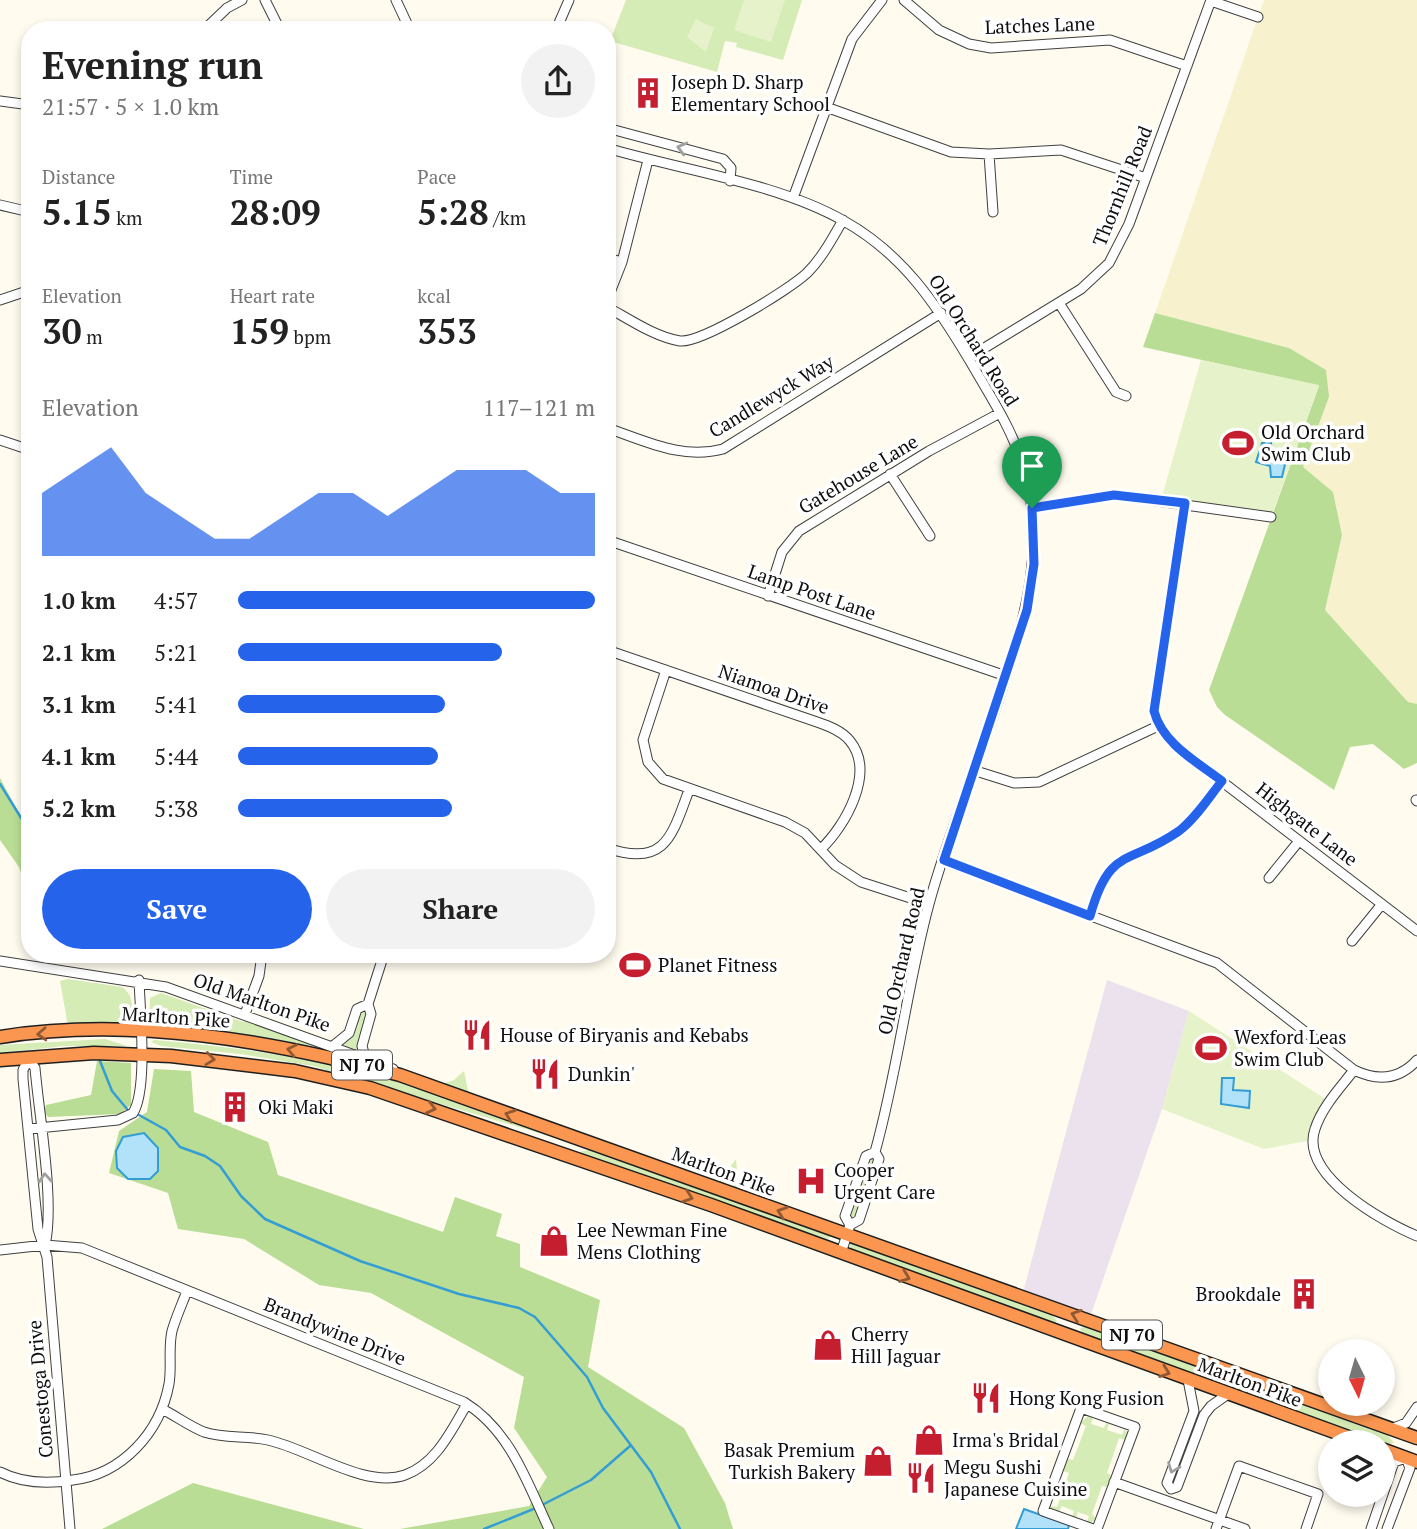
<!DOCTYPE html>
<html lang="en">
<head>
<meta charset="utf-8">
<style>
	:root { --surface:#fff; --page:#f2f2f2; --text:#222; --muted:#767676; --accent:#2563eb }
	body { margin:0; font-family:"PT Serif",serif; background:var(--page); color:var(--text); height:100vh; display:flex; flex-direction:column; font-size:26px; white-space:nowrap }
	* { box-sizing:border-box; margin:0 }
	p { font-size:23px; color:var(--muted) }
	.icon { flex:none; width:38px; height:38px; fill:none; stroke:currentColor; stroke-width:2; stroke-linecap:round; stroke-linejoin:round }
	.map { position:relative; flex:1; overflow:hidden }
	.panel { position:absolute; left:21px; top:21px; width:595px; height:942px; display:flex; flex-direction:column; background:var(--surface); border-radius:28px; box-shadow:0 4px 10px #0003 }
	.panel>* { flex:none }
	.needle { width:46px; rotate:175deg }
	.fabs { position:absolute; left:1318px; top:1339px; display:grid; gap:14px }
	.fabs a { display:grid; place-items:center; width:77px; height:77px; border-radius:50%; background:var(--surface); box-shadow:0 4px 10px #0003; font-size:35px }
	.pin { position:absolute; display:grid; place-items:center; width:60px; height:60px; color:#fff; margin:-72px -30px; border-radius:50% 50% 50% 0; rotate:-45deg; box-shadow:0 0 7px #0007 }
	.pin .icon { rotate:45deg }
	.round { display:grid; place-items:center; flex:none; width:74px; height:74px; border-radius:37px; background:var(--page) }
	.head { display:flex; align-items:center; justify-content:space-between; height:119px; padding:0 21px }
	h1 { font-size:38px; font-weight:700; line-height:52px }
	.stats { display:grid; grid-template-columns:repeat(3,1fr); gap:10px; height:119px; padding:7px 21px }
	.stats div { display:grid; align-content:center }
	.stats b { font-size:35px; font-weight:700 }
	.stats small { font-size:19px; font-weight:400 }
	.stats p { font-size:19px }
	.chart { height:196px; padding:14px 21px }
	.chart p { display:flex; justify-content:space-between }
	.chart svg { width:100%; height:126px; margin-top:7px; fill:var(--accent); opacity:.7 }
	.button { display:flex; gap:14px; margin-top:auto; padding:14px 21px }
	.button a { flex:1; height:80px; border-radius:42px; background:var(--accent); color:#fff; font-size:28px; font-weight:700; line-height:80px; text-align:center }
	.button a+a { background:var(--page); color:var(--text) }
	ul { padding:0 21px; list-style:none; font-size:23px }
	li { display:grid; grid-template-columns:112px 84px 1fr; align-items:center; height:52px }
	li i { height:18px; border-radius:9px; background:var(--accent) }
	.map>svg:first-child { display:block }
	.industrial { fill:#ebe2ed }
	.farmland { fill:#f7f1ce }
	.green { fill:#d5ecb6 }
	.forest { fill:#b9dd95 }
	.pitch { fill:#e6f2c9 }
	.water { fill:#b1e2f9; stroke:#349dd4; stroke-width:2 }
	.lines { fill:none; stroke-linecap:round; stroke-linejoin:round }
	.stream { stroke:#349dd4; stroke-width:2.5 }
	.minor-casing { stroke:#414141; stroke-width:11 }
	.highway-casing { stroke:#1f1f1f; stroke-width:15 }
	.minor { stroke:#fff; stroke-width:9 }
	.highway { stroke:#fb9651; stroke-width:12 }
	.oneway { stroke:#9f9f9f }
	.oneway2 { stroke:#905933 }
	.route-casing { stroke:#fff; stroke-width:14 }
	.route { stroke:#2563eb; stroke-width:9 }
	.labels { text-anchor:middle; stroke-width:7; stroke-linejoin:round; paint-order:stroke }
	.shield { fill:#fff; stroke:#565656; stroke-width:2 }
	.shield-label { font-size:18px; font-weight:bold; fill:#0e0e0e }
	.street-label { font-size:19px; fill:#0e0e0e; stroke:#fff }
	.poi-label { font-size:19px; fill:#0e0e0e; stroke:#fff; text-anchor:start }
</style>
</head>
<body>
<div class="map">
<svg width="1417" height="1529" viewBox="0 0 1417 1529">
	<rect width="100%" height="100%" fill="#fffbef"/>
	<!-- industrial -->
	<path class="industrial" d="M1107,980L1189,1011L1162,1109L1089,1320L1022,1296Z"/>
	<!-- farmland -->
	<path class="farmland" d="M1264,0H1417V704L1408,702L1325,610L1342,535L1333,492L1303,467L1329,397L1289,348L1155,313Z"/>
	<!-- green -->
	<path class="green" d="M626,0H802L783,60L736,47L737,43L725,41L717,72L610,41Z
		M68,979L122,987C134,995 134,1010 128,1023L68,1026L60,981Z
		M161,993L243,1022L250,1020L329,1049L256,1036L149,1025L150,998Z
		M368,1004L371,1014L363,1038L365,1057L333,1046C351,1035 349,1013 368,1004Z
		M105,1039L127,1046H64L0,1053V1045Z
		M154,1040C249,1048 341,1062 431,1091C480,1106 528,1126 576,1144L313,1066L241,1054L161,1046L151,1042Z
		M464,1071L469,1095L442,1084L454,1080Z
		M593,1149L830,1235L831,1236L828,1239L713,1202L579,1152Z
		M866,1156L879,1159L859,1220L850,1225L845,1216Z
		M736,1159L738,1187L744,1199L701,1184L725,1174Z
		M852,1242L1051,1314L1057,1321L1053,1324L854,1252L849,1245Z
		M1084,1326L1388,1435L1394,1443L1387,1444L1083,1334L1080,1329Z
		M1088,1416L1093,1418L1091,1424L1104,1428L1106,1423L1109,1424L1107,1430L1122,1435L1124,1429L1127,1432L1125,1440L1119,1438L1107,1473L1112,1476L1108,1487L1102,1486L1092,1514L1097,1519L1090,1523L1087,1522L1089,1516L1078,1512L1076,1518L1072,1517L1074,1511L1062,1506L1059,1512L1049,1508L1050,1506L1057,1507L1069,1473L1063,1471L1068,1459L1073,1460L1086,1426L1080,1423Z"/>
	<!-- forest -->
	<path class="forest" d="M1155,313L1289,348L1326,370L1329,397L1303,467L1333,492L1342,535L1325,610L1408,702L1417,704V763L1404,769L1373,744L1350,747L1334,790L1225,715L1217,707L1209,690L1319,386L1143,347Z
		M0,778L30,834V901L19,867L0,840Z
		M97,1061L131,1063V1105L120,1114L48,1117L44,1112L46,1105L91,1095Z
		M154,1069L191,1071L194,1112L268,1142L278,1175L443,1232L455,1197L502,1214L496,1236L520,1244V1267L600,1300L588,1367L684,1428L725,1503L733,1529H400L529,1506L547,1477L514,1428L524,1377L371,1293L319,1285L244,1239L178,1229L168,1193L109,1173L119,1131L147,1112Z
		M193,1483L364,1529H102Z"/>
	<!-- pitch -->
	<path class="pitch" d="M744,0H785L771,42L734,30Z
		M696,19L714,28L706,52L687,37Z
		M1201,360L1319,385L1271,517L1161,500Z
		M1189,1011L1330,1102L1312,1140L1264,1149L1162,1109Z"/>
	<!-- water -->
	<path class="water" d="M1262,443H1271L1272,453L1287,456L1282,477H1271L1270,466L1256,462Z
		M1222,1078H1234L1233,1090L1250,1091L1249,1108L1221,1104Z
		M144,1133L158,1148V1171L150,1179H128L117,1168L116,1151L123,1137Z
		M1024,1509L1069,1525L1068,1529H1016Z"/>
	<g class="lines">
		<!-- stream -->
		<path class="stream" d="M0,784L23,821L30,846
			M72,954L73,961
			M100,1061L112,1091L127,1109
			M139,1115L166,1130L180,1147L205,1156L220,1166L241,1196L265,1219L360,1261L459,1294L519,1308L535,1317L587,1377L603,1408L651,1472L680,1529
			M542,1505L591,1480L630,1446
			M484,1529L536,1508"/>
		<defs>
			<path id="minor" d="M265,0L280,30
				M396,0L410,30
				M904,0L939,30L969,44L991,48L1110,40L1187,66
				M1211,1L1258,17
				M204,30L227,8L242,0
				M556,30L569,0
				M0,101L30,105
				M826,107L951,152L989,154L1061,150L1146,178
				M607,128L723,159L731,168L730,181
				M607,148C681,170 778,183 844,221C903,254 936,304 970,361C990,396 1013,430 1024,469C1046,545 1026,614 1003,686C980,759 949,830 929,904C907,985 898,1070 875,1152L879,1159L859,1220L850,1225
				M989,154L993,212
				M793,198L852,39L882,0
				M0,205L30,212
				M607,258L622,262
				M0,300L30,290
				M607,300L622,262L648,160
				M1059,303L1116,392L1126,396
				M607,307C629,319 655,337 680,341C702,343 789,290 807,273C822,258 832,239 843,220
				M968,358L1081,289L1109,263L1129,224L1211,0
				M607,428C646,441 682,460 723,449L941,313
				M0,440L30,450
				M890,474L930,536
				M1185,503L1155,698C1153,718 1161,729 1173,744L1417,931
				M1032,508L1114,495L1271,517
				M607,540L1006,676
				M768,596L782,552L799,531L929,451L1000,413
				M607,650L817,722C829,726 842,731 850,741C876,773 845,826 821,849
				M666,670L643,740L648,762L663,779L785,822L805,833L835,865L861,882L929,904
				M976,771L1014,783L1039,782L1158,726
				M1416,800L1417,801
				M607,848C665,868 672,836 689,790
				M944,861L1217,963L1354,1070C1377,1081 1399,1080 1417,1060
				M1269,878L1299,841
				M1090,916C1110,845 1129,866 1179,831C1196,819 1209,797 1222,781
				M1352,941L1382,904
				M0,961L166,987L393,1069
				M245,1014L259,976L262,954
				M333,1046L349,1033L357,1009L368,1004
				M365,1057L362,1046L371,1014L368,1004L384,954
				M28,1058L35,1068C39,1115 55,1203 45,1245
				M28,1060L23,1070V1079L38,1229L47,1257L70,1529
				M1354,1070C1340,1088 1322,1107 1315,1129C1299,1175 1383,1222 1417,1236
				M28,1129L118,1120L133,1113C148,1089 140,1011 139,980
				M0,1250L45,1245L82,1248L464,1402C510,1430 527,1482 549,1529
				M841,1253L850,1225L845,1216L866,1156L875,1152
				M1188,1380L1194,1411L1167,1483L1171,1489L1177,1487L1204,1415L1211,1406L1228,1394
				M162,1409C176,1416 189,1426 204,1432C225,1439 246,1435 268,1440C309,1449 365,1489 405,1475C436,1464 451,1431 467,1404
				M1391,1429L1406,1423L1417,1407
				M0,1472C23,1484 48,1484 73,1480C122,1474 160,1433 169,1384C172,1367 168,1349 172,1331C176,1317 182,1304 187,1291
				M1114,1482L1245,1529
				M1093,1529L1043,1511L1081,1408L1135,1427L1097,1529
				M1216,1529L1239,1466L1318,1494L1306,1529
				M1371,1529L1394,1462L1406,1458L1410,1468L1387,1529"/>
			<path id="highway" d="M0,1037C132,1016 272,1041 400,1075L1417,1438
				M0,1060L94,1053L171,1056L295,1071L370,1088L711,1205L1362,1442
				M1382,1449L1417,1462"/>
		</defs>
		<!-- minor casing -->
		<use href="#minor" class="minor-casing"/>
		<!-- highway casing -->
		<use href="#highway" class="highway-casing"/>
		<!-- minor -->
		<use href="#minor" class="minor"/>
		<!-- highway -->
		<use href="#highway" class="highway"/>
	</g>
	<!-- one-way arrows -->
	<defs><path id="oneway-chevron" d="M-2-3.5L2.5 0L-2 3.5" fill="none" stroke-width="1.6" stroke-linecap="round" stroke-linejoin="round" transform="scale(1.75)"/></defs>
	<g class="oneway">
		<use href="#oneway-chevron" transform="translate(682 148) rotate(-165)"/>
		<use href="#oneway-chevron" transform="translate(45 1178) rotate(-94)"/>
		<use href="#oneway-chevron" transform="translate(1173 1468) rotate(111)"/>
	</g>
	<g class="oneway2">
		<use href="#oneway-chevron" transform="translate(42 1034) rotate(177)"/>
		<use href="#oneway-chevron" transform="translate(292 1050) rotate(-168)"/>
		<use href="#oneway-chevron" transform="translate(210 1059) rotate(7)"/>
		<use href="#oneway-chevron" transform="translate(431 1108) rotate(14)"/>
		<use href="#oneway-chevron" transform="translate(510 1115) rotate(-160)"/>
		<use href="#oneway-chevron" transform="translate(688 1197) rotate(19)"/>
		<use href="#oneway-chevron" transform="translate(782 1212) rotate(-161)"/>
		<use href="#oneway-chevron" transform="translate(905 1277) rotate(21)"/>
		<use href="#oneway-chevron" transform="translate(1076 1315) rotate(-161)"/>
		<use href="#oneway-chevron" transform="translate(1165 1372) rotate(20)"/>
	</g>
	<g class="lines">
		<defs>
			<path id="route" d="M1114,495L1185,503L1154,711C1162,743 1197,762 1222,781C1209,797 1196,818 1179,831C1129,866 1110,845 1090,916L944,860L1027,610L1034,564L1032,508Z"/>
		</defs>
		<!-- route casing -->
		<use href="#route" class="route-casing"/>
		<!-- route -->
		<use href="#route" class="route"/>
	</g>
	<!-- icons -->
	<defs>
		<symbol id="building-bare" viewBox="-9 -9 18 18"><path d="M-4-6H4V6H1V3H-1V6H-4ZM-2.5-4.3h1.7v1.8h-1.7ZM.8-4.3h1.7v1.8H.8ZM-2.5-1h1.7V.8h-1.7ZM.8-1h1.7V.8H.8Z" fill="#c51f2f" stroke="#fff" stroke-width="2.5" paint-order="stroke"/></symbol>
		<symbol id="stadium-bare" viewBox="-9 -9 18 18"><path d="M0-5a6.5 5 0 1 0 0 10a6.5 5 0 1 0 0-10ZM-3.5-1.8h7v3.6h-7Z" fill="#c51f2f" stroke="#fff" stroke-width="2.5" paint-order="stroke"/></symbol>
		<symbol id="restaurant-bare" viewBox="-9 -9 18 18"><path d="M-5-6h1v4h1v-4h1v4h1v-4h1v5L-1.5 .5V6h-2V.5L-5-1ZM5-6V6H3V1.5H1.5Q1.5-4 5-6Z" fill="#c51f2f" stroke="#fff" stroke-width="2.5" paint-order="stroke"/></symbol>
		<symbol id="hospital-bare" viewBox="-9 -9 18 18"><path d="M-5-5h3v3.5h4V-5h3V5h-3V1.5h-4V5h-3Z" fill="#c51f2f" stroke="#fff" stroke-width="2.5" paint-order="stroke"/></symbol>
		<symbol id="shop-bare" viewBox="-9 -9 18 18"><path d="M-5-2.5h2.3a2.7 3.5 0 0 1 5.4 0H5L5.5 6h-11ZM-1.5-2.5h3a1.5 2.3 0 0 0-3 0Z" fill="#c51f2f" stroke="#fff" stroke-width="2.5" paint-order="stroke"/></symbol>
	</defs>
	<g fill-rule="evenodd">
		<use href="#building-bare" x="626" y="71" width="44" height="44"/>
		<use href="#stadium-bare" x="1216" y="421" width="44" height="44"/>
		<use href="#stadium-bare" x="613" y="943" width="44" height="44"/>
		<use href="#restaurant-bare" x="455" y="1013" width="44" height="44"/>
		<use href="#stadium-bare" x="1189" y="1026" width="44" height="44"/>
		<use href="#restaurant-bare" x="523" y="1052" width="44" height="44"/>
		<use href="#building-bare" x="213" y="1085" width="44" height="44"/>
		<use href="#hospital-bare" x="789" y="1159" width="44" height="44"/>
		<use href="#shop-bare" x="532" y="1219" width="44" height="44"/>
		<use href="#building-bare" x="1282" y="1272" width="44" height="44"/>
		<use href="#shop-bare" x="806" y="1323" width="44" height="44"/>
		<use href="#restaurant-bare" x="964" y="1376" width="44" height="44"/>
		<use href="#shop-bare" x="907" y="1418" width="44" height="44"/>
		<use href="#shop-bare" x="856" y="1439" width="44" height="44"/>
		<use href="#restaurant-bare" x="899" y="1456" width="44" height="44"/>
	</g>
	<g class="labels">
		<!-- shield labels -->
		<g class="shield">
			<rect x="332" y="1050.5" width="60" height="29" rx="5"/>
			<rect x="1102" y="1320.5" width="60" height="29" rx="5"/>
		</g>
		<g class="shield-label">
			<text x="362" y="1071">NJ 70</text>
			<text x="1132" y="1341">NJ 70</text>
		</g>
		<!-- street labels -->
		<g class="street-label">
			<text transform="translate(1040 25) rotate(-2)" y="7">Latches Lane</text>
			<text transform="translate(1122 186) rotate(-68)" y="7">Thornhill Road</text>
			<text transform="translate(974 340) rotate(58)" y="7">Old Orchard Road</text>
			<text transform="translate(771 396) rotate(-31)" y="7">Candlewyck Way</text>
			<text transform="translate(858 474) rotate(-31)" y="7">Gatehouse Lane</text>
			<text transform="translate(812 592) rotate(19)" y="7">Lamp Post Lane</text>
			<text transform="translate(774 689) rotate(19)" y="7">Niamoa Drive</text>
			<text transform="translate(1307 824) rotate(38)" y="7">Highgate Lane</text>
			<text transform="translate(901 961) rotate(-77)" y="7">Old Orchard Road</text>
			<text transform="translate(262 1002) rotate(19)" y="7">Old Marlton Pike</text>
			<text transform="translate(176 1017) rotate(4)" y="7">Marlton Pike</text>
			<text transform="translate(724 1171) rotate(20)" y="7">Marlton Pike</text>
			<text transform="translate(335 1331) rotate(22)" y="7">Brandywine Drive</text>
			<text transform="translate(1250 1382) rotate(20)" y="7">Marlton Pike</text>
			<text transform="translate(40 1389) rotate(-95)" y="7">Conestoga Drive</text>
		</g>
		<!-- poi labels -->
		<g class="poi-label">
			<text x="671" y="89">Joseph D. Sharp<tspan x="671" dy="22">Elementary School</tspan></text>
			<text x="1261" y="439">Old Orchard<tspan x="1261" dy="22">Swim Club</tspan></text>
			<text x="658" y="972">Planet Fitness</text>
			<text x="500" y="1042">House of Biryanis and Kebabs</text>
			<text x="1234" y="1044">Wexford Leas<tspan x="1234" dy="22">Swim Club</tspan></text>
			<text x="568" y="1081">Dunkin'</text>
			<text x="258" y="1114">Oki Maki</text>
			<text x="834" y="1177">Cooper<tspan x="834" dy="22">Urgent Care</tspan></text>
			<text x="577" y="1237">Lee Newman Fine<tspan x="577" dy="22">Mens Clothing</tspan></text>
			<text x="1281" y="1301" text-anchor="end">Brookdale</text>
			<text x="851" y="1341">Cherry<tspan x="851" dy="22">Hill Jaguar</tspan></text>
			<text x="1009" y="1405">Hong Kong Fusion</text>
			<text x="952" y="1447">Irma's Bridal</text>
			<text x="855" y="1457" text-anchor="end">Basak Premium<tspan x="855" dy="22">Turkish Bakery</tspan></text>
			<text x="944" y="1474">Megu Sushi<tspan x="944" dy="22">Japanese Cuisine</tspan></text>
		</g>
	</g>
</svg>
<div class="fabs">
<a><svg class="needle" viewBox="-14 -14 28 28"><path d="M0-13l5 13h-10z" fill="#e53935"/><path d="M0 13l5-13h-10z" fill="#767676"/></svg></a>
<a><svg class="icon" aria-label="layers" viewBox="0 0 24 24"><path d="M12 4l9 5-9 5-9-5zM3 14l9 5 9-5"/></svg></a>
</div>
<div class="pin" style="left:1032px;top:508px;background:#1e9e55"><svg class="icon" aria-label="arrive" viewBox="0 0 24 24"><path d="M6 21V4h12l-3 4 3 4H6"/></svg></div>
<section class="panel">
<div class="head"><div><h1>Evening run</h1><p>21:57 · 5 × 1.0 km</p></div><a class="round"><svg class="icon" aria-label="share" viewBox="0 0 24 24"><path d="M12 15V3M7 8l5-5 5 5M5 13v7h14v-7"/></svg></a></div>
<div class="stats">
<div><p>Distance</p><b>5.15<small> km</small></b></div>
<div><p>Time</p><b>28:09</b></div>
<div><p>Pace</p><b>5:28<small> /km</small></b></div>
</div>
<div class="stats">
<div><p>Elevation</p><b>30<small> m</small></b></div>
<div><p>Heart rate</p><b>159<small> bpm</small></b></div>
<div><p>kcal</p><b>353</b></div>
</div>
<div class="chart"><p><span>Elevation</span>117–121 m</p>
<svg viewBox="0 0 160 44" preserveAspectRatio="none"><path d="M0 44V22L10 14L20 6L30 22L40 30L50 38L60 38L70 30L80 22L90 22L100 30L110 22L120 14L130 14L140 14L150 22L160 22V44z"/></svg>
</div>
<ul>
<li><b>1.0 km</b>4:57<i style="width:100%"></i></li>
<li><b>2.1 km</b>5:21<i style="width:74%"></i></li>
<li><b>3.1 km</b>5:41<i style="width:58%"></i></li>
<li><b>4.1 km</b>5:44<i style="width:56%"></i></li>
<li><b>5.2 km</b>5:38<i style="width:60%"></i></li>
</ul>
<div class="button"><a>Save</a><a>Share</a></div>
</section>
</div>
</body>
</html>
